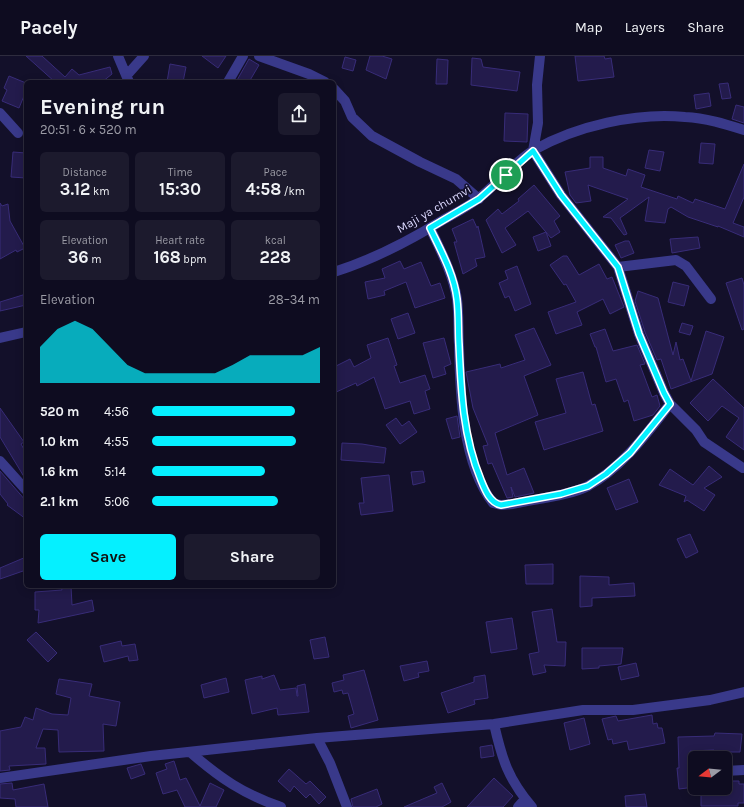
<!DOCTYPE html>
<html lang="en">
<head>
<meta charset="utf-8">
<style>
	:root { --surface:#0e0c20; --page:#1c1a2d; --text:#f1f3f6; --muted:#9b9ba5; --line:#2e2c3e; --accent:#05f0ff }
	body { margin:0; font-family:Karla,sans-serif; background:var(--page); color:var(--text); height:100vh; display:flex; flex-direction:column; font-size:15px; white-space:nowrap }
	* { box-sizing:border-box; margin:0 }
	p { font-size:13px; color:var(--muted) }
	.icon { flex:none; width:22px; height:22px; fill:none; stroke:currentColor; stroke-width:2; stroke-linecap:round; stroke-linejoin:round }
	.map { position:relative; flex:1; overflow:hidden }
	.panel { position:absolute; left:24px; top:24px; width:312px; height:508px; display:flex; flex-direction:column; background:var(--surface); border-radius:6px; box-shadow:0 2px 10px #0003,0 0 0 1px var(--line) }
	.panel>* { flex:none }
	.needle { width:26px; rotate:254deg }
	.buttons { position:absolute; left:688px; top:695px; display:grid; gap:8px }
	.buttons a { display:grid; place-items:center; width:44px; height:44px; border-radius:6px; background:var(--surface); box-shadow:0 2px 10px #0003,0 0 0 1px var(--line); font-size:20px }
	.pin { position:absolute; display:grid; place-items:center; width:34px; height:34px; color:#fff; margin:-17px; border:2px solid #fff; border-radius:50%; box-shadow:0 1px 4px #0007 }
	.round { display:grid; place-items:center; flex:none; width:42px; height:42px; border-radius:6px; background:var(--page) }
	.overview { display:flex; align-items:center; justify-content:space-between; height:68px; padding:0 16px }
	h1 { font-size:22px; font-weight:700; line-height:30px }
	.metrics { display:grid; grid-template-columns:repeat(3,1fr); gap:6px; height:68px; padding:4px 16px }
	.metrics div { display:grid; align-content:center; border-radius:6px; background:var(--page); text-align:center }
	.metrics b { font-size:17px; font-weight:700 }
	.metrics small { font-size:11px; font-weight:400 }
	.metrics p { font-size:11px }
	.chart { height:112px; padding:8px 16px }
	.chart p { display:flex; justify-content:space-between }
	.chart svg { width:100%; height:72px; margin-top:4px; fill:var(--accent); opacity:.7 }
	.button { display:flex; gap:8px; margin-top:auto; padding:8px 16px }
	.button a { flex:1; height:46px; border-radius:6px; background:var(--accent); color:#111; font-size:16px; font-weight:700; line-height:46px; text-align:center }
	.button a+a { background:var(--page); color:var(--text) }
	ul { padding:0 16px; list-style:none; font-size:13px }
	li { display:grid; grid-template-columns:64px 48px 1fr; align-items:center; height:30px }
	li i { height:10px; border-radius:5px; background:var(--accent) }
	header { display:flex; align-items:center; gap:24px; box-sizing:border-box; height:56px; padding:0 20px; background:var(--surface); border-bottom:1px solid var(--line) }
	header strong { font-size:19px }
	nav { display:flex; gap:22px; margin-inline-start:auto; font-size:14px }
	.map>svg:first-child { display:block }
	.building { fill:#231b4c; stroke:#382c78 }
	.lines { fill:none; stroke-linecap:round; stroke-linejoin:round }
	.minor { stroke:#39398a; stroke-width:10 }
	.route-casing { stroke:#fff; stroke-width:8 }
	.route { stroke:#05f0ff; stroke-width:5 }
	.labels { text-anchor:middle; stroke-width:3.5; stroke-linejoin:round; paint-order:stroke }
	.street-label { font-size:12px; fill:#dcd9ff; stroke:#13102a }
</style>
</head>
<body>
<header>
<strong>Pacely</strong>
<nav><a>Map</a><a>Layers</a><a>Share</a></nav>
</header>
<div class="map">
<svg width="744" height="751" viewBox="0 0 744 751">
	<rect width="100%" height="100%" fill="#13102a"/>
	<!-- building -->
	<path class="building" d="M26,0H42L65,21L72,13L79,19L110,11L112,18L102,26H55Z
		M202,0H226L218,12Z
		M370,0H382L392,3L386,23L366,14Z
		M575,0H604L605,3L611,2L614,21L578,25Z
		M345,1L356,4L353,15L342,12Z
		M472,2L481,3L483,11L520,16L517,35L471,29Z
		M249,3L259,9L249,26H236Z
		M437,3L448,4L447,28H436Z
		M170,8L186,11L183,26H167Z
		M9,20L26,27V35L19,52L2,45L7,34L4,32Z
		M728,27L731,42L722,43L719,28Z
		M709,37L711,50L696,53L694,39Z
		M736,49L744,51V67L732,63Z
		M505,57L528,58L527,86L504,85Z
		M701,87L715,88L713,108L699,107Z
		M649,94L664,96L660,115L645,112Z
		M13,96L26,97V122L11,121Z
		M590,101H603V112L626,120L628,113L645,119L641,131L677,143L678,140L693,147L695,143L725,153L744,108V141L733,167L744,171V181L718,170V171L688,161L671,151L668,153L665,167L645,165L649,141L620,162L627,178L624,179L611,162L603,161L628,143L588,129L591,145L576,147L570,139L565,116L590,112Z
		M534,129L560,160L554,165L560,176L551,182L528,155L505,172L516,189L502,197L486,164L498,153L502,158L519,145L518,143Z
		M0,147L2,150L8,148L10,165L25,192L17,196L16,194L0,203Z
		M473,163L477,172L478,170L485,201L475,203L477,210L463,218L454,186H457L452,173Z
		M546,176L551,190L538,195L533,181Z
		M698,181L700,192L672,197L670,183Z
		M625,185H629L634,197L621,202L615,189Z
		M563,200H567L579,219L599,208L607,223L612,221L624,251L610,258L603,243L577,256L582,269L556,278L548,256L576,246L566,228L564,229L550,209Z
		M400,205L404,213L421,206L431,230L440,227L445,242L415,252L406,226L384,235L385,239L368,243L365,226L385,222L382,213Z
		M517,210L531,248L515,255L509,240L505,242L499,227L508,223L505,215Z
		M742,222L744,229V273L742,274L726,227Z
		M673,226L689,230L684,250L668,246Z
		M638,235L658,242L673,299L676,286L680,304L683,303L691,325L706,275L724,281L712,318L671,333L661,303L657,304L645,276L635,245Z
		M26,238V249L0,255V246Z
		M408,257L415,277L398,283L391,263Z
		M682,267L693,270L690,279L679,276Z
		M534,272L551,309L524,320L538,359L495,377L507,419L524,412L534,437L515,441L511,431L513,441L507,442L492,407L488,408L483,390L488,389L473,352L466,316L500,308L501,312L525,304L515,279Z
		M605,273L613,295L637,289L645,308L640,309L652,341L657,339L660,350L653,359L634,365L628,344L624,346L616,323L606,326L596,291H595L590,278Z
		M388,282L397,309L394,310L400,327L425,319L430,333L425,335L430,353L414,358L410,345L385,353L374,321L357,330L356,327L334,337V311L350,303L354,311L371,302L367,289Z
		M444,282L451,308L444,311L446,318L433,322L423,287Z
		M583,316L592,349L595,348L603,375L544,394L535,366L566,357L556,323Z
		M713,323L744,352V394L726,381L739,362L722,350L708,365L690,347Z
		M0,352L24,386L21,388L26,397V424L0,381Z
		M457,360L460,381L452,383L446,363Z
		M396,362L402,370L409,365L417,376L400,388L386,369Z
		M342,387L362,388L386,392L384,407L341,404Z
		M709,410L722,421L704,432L715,439L704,455L687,444L684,446L686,440L659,429L670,413L693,429Z
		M0,415L26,445V463L7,449L8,448L0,438Z
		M423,415L425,426L413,429L411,416Z
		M389,419L393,455L361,459L359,447H364L361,422Z
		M629,423L638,446L616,454L607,432Z
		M690,478L698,496L686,502L677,483Z
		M26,501V514L0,523V512Z
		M553,508V528H526L525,509Z
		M580,520L609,521V529L634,527L635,540L592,542V550L580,551Z
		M61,530H71L72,549L92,544L94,555L38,567L39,554H35V536L62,534Z
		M552,553L557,586H566L565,610L544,609L546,616L533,619L529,598L539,596L532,556Z
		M512,562L517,593L491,597L486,566Z
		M36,576L57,597L48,606L27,584Z
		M325,581L329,601L314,603L310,584Z
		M121,585L122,590L135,588L138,604L129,605L128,600L104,606L100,590Z
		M582,592H623L621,608L599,610V612L582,613Z
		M427,605L429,615L418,617L419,621L404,625L400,610Z
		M636,607L639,620L621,624L618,611Z
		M364,614L378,664L351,672L348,660L354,658L348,637L343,638L342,634L334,636L332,627L344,624L343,619Z
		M274,619L280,634L296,632L297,640H298L297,630L305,628L309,656L278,659L277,652L252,658L245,624L262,620V623Z
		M485,619L488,642L474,644L475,648L448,657L441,637L474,626V621Z
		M226,622L229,636L204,642L201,629Z
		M59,623L92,628L89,640L120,646L116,670L103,668L104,695L59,696L58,674L43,673L36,692H45L46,708L9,710L10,714L0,715V675L21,671L25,661L33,664L36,652L52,658L68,659L71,642L56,638Z
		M652,659L653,668L657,667L658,672H662L665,687L629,694L627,685L613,688L612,683L608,684L602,663L616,660L618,665Z
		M584,662L590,688L570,694L564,667Z
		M715,677L742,678L740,696H728V701H714V694L690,695L695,731L679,733L677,712H679L678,681L714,680Z
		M492,689L494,700L481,702L480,691Z
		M174,705L180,724L186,722L200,750L210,727L224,734L216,751H185L177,734L163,738L156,717L167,713L165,708Z
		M141,708L145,718L131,723L127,712Z
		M289,713L306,728L310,725L326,741L319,748L310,738L306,742L294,730L290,736L278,725Z
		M494,722L513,740L503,751H467Z
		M725,725H739V728H744V747H738V750H701V732H725Z
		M12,727L13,734L44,728L48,751H16L15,743L0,742V728Z
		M442,727L451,746L442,751H404L437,737L434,731Z
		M377,733L382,748L376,751H353L351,743Z
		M645,738L647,751H626L625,740Z"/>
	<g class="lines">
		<!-- minor -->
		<path class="minor" d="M118,0L129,26
			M259,0L309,18L325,26
			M540,0L537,29L538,67L533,95L561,139L618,211L639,278L664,337L670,348L696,374L704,386L743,412
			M127,19L144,0
			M228,26L243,0
			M334,33L345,45L352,61L372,80L420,106L456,123L479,143
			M0,57L18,77
			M430,172C441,195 453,218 457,243C459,258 458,273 459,289C460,337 462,407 493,447L501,449L513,448C534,443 569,440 588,430C622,412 647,377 670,348
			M618,211L676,204L686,210L711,243
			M334,216C372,204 409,185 443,164C455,157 468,151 479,142C496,129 516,104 534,94C576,70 637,56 685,61C706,62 725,68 744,74
			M0,282L26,276
			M0,405L26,434
			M494,668C502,703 508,723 532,751
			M317,682L330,707L347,751
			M190,696C220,722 243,738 281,751
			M725,715L744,714
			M0,722L151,700L317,682L494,668L583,654H633L710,644L744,636
			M518,751L525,743"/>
	</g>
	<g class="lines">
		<defs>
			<path id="route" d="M533,95L561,139L618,211L639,278L664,337L670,348L630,397L606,418L588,430L561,438L501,449C490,447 485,434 481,424C463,381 461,335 459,289C458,274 459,259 457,243C454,218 441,195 430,172L479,143Z"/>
		</defs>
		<!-- route casing -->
		<use href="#route" class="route-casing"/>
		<!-- route -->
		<use href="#route" class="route"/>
	</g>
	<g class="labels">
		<!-- street labels -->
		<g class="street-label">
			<text transform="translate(434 153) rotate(-30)" y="4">Maji ya chumvi</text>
		</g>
	</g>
</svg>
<div class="buttons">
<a><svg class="needle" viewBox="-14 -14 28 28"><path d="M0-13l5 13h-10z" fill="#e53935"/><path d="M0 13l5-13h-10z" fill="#9b9ba5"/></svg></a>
</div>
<div class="pin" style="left:506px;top:119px;background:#1e9e55"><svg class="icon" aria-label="arrive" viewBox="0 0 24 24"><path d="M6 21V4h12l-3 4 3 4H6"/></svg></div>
<section class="panel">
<div class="overview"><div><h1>Evening run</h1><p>20:51 · 6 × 520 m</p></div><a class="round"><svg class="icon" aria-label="share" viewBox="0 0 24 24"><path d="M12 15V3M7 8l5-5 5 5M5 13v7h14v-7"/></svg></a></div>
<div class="metrics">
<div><p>Distance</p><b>3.12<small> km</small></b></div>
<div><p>Time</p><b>15:30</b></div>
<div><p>Pace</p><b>4:58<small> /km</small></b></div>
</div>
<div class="metrics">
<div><p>Elevation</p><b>36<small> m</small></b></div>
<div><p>Heart rate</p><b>168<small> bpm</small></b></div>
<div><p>kcal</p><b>228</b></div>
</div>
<div class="chart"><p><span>Elevation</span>28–34 m</p>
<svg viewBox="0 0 160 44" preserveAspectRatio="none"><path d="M0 44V22L10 11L20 6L30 11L40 22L50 33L60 38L70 38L80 38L90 38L100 38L110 33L120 27L130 27L140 27L150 27L160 22V44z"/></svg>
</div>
<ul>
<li><b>520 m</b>4:56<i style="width:85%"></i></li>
<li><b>1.0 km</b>4:55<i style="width:86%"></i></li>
<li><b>1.6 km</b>5:14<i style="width:67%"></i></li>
<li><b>2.1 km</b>5:06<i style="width:75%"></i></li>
</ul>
<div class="button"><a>Save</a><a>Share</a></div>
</section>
</div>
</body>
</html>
